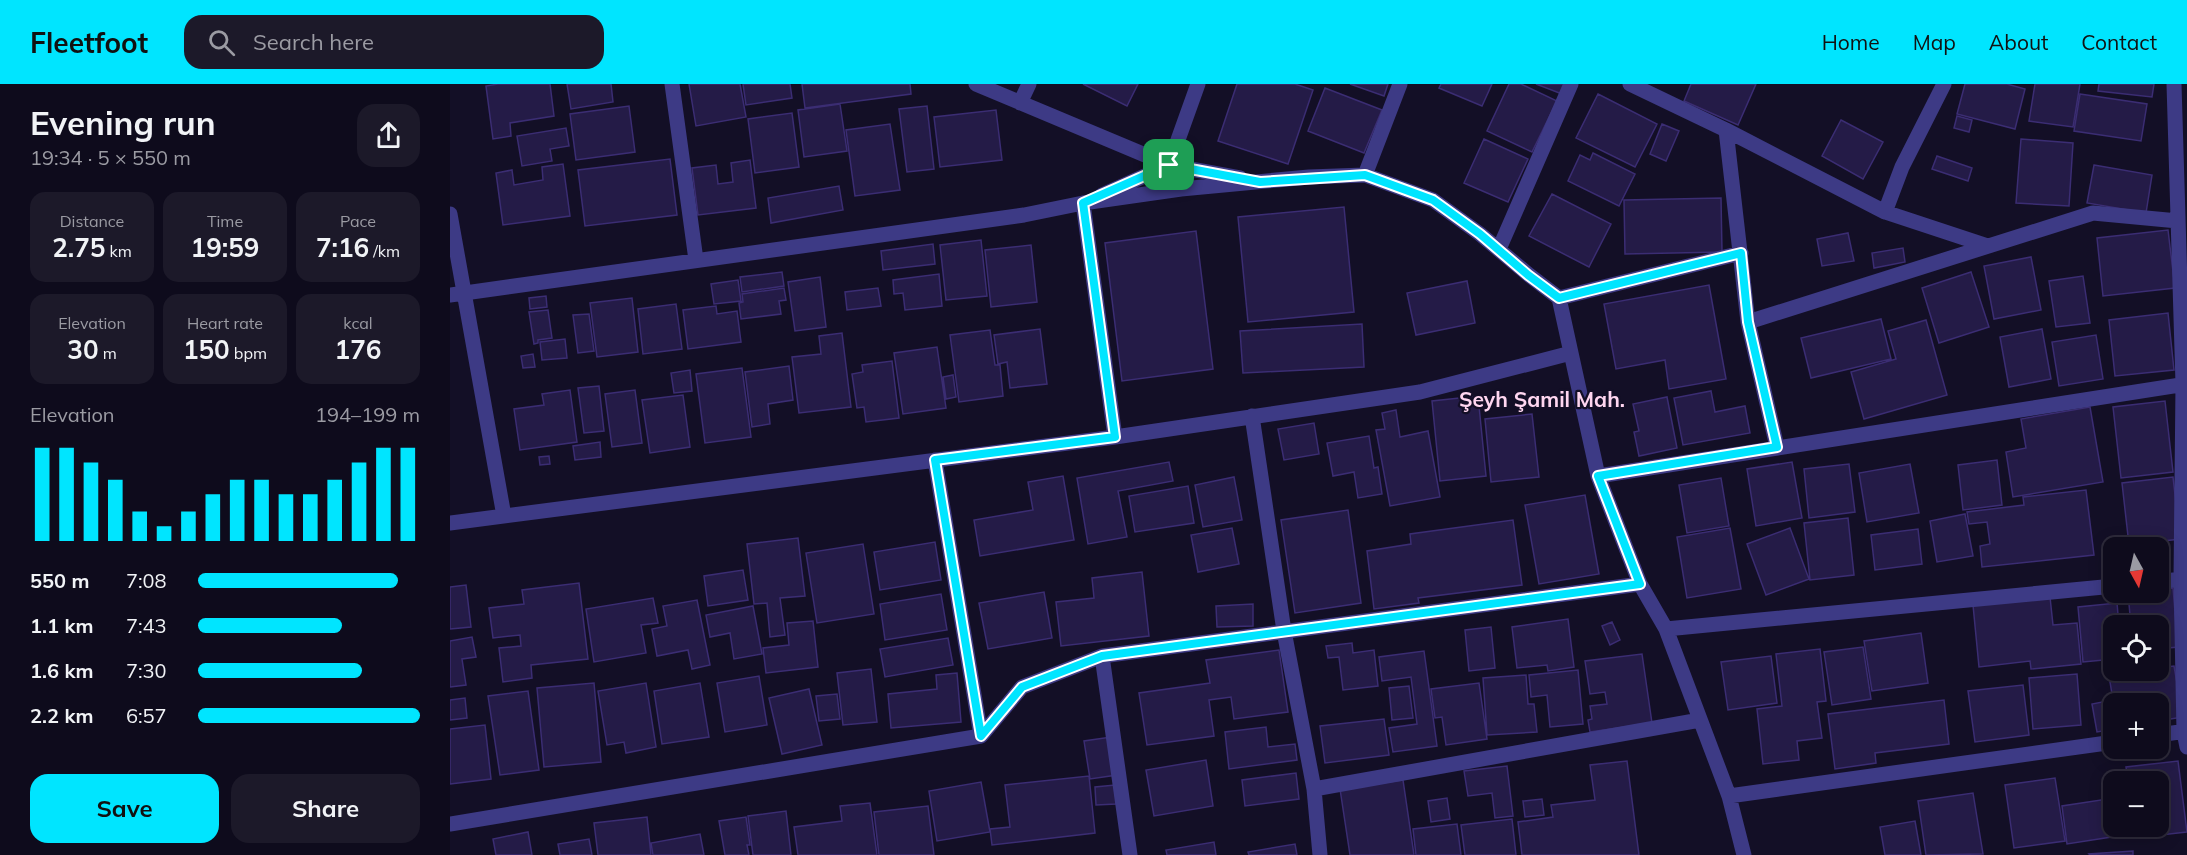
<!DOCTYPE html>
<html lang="en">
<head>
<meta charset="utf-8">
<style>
	:root { --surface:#0e0b1c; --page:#1c1929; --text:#f1f3f6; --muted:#9b9ba3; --line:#2e2b3b; --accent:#00e5ff }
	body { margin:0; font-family:Mulish,sans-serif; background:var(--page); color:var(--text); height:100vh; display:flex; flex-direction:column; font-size:22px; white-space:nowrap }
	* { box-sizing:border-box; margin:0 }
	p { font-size:20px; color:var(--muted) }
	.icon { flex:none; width:33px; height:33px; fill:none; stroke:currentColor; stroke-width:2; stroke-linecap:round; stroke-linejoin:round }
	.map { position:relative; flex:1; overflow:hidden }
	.panel { display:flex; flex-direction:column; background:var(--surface); width:450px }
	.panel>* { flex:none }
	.needle { width:39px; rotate:172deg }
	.fabs { position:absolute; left:1653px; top:453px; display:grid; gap:12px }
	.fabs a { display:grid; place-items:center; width:66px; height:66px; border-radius:12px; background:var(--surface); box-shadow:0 3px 15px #0003,0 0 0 2px var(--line); font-size:30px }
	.pin { position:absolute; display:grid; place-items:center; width:51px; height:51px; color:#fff; margin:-26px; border-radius:12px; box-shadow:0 3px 9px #0006 }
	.round { display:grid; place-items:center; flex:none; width:63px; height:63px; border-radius:18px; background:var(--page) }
	.summary { display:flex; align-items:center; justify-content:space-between; height:102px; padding:0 30px }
	h1 { font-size:33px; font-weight:700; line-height:45px }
	.stats { display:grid; grid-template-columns:repeat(3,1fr); gap:9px; height:102px; padding:6px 30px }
	.stats div { display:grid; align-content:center; border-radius:15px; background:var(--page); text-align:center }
	.stats b { font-size:26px; font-weight:700 }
	.stats small { font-size:16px; font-weight:400 }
	.stats p { font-size:16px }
	.chart { height:168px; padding:12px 30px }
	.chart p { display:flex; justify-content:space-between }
	.chart svg { width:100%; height:108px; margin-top:6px; stroke:var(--accent); stroke-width:6 }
	.cta { display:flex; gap:12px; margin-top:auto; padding:12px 30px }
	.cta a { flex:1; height:69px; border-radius:18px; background:var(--accent); color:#111; font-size:24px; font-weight:700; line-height:69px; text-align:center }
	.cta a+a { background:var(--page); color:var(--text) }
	ul { padding:0 30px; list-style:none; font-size:20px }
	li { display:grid; grid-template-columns:96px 72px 1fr; align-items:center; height:45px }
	li i { height:15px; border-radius:8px; background:var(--accent) }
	header { display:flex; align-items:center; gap:36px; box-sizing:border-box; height:84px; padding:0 30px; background:var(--accent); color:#111 }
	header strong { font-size:28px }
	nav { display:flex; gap:33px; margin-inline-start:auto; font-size:21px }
	.search { width:420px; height:54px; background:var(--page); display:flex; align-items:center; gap:15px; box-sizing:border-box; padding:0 21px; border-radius:18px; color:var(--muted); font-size:22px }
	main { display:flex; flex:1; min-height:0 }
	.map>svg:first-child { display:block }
	.building { fill:#241b47; stroke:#3b2d73; stroke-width:1.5 }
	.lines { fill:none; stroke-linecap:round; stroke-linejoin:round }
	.minor { stroke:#3d3a85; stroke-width:15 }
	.route-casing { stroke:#fff; stroke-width:12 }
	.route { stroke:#00e5ff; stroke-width:8 }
	.labels { text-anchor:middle; stroke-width:4.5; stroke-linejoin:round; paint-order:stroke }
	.district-label { font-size:21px; font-weight:bold; fill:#ffd6f0; stroke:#130f26 }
</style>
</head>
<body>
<header>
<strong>Fleetfoot</strong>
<div class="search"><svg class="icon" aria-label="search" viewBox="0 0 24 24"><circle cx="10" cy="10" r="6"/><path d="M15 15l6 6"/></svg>Search here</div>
<nav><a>Home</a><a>Map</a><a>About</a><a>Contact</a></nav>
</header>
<main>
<section class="panel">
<div class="summary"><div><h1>Evening run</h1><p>19:34 · 5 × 550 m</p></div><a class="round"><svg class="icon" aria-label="share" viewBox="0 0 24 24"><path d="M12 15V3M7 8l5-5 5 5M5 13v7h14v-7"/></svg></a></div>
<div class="stats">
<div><p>Distance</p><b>2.75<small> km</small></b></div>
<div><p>Time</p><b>19:59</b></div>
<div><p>Pace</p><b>7:16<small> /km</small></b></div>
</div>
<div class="stats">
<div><p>Elevation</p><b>30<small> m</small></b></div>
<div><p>Heart rate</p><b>150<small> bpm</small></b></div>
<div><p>kcal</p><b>176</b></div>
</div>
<div class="chart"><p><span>Elevation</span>194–199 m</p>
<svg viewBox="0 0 160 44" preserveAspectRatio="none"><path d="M5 44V6M15 44V6M25 44V12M35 44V19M45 44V32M55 44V38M65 44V32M75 44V25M85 44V19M95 44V19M105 44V25M115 44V25M125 44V19M135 44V12M145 44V6M155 44V6"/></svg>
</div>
<ul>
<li><b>550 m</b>7:08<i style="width:90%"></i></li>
<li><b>1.1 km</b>7:43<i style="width:65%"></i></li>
<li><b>1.6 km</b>7:30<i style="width:74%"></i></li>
<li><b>2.2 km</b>6:57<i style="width:100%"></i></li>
</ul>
<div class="cta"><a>Save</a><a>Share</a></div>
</section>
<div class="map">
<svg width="1737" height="771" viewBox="0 0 1737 771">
	<rect width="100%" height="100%" fill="#130f26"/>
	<!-- building -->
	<path class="building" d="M48,0H100L104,32L60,39L61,52L43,55L36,2Z
		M117,0H161L163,18L121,25Z
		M239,0H290L296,33L246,42Z
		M293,0H340L342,14L296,21Z
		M352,0H460L461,10L355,24Z
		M633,0H688L677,22Z
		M787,0H845L863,6L838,80L768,57Z
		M900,0H938L934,12Z
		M991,0H1042L1032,22L989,4Z
		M1059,0H1071L1107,17L1082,68L1037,47Z
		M1086,0H1116L1112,10Z
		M1241,0H1306L1288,41L1234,17Z
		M1515,0H1557L1575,5L1565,45L1507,30Z
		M1585,0H1630L1623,43L1579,37Z
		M1649,0H1704L1702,13L1648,7Z
		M875,4L932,26L914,69L858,47Z
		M1148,10L1207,40L1185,83L1126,54Z
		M1630,10L1697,20L1691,57L1624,47Z
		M390,20L397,67L354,73L348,26Z
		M179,22L185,68L126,76L120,30Z
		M477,22L484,85L457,88L449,25Z
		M546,26L552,76L490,83L484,33Z
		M342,29L349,83L305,89L298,35Z
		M1507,32L1522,36L1519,48L1504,44Z
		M1391,36L1433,58L1413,95L1372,72Z
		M440,40L450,106L405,112L396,46Z
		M1212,40L1229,47L1216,77L1200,70Z
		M116,44L119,62L100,65L102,77L72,82L67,52Z
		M1034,55L1078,75L1058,118L1014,99Z
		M1571,55L1623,59L1619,122L1566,119Z
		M1143,69L1185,90L1169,122L1118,97L1130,71L1140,76Z
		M1487,72L1522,84L1518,97L1482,85Z
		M220,75L227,131L135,142L128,86Z
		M300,76L306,124L248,131L242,84L266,81L268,100L283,98L281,79Z
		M113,80L120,132L53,141L46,89L62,86L64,101L93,96L92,83Z
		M1644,81L1702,91L1696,129L1637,119Z
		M389,102L393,126L321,139L318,114Z
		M1102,110L1161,140L1139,183L1079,152Z
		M1271,114L1272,168L1175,170L1174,116Z
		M894,123L904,228L798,238L788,133Z
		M1718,146L1725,204L1653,212L1647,154Z
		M746,147L763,285L672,297L655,159Z
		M1398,149L1404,177L1372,182L1367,155Z
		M531,156L537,212L496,216L490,161Z
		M483,160L485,180L433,186L431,167Z
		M581,161L587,218L541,223L535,166Z
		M1453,164L1455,178L1424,184L1422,169Z
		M1581,173L1591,226L1544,235L1534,182Z
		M332,188L334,202L292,208L290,193Z
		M1521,188L1539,243L1489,259L1472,204Z
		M489,190L492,222L455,226L453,209L444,210L443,196Z
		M1633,192L1640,239L1606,243L1599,197Z
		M370,193L376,243L345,247L338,198Z
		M288,196L291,217L264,220L261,200Z
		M1017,197L1025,239L966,251L957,209Z
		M1259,201L1276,295L1219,305L1215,276L1166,285L1154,220Z
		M334,204L336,216L329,217L331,230L291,235L289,219L293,218L292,210Z
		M428,204L431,222L397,226L395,208Z
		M96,212L97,223L80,225L79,214Z
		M182,214L188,268L147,273L140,219Z
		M226,220L232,265L193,270L188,225Z
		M266,222L267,230L287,227L291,258L238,265L233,226Z
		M98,226L102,254L88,256V259L84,260L79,228Z
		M1718,229L1724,286L1665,292L1659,236Z
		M139,230L144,267L128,269L123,231Z
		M1431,235L1441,275L1361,294L1351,254Z
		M1476,236L1497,311L1414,335L1401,288L1446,275L1438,247Z
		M912,240L914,283L793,289L790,247Z
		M590,245L597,300L560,304L557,278L548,280L544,251Z
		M1592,245L1601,295L1559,303L1550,253Z
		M540,246L545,281H550L553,312L509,318L500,251Z
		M392,249L401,323L349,329L342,273L371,270L369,252Z
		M1646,251L1653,295L1609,302L1602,258Z
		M115,255L117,274L92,276L90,258Z
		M487,263L496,324L453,330L444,269Z
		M83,270L85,283L73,284L71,272Z
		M442,277L449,334L416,338L414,323L407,324L402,290L413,288L412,281Z
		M339,282L343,316L318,320L320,340L302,343L295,288Z
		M292,284L301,353L255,359L246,290Z
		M240,286L242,307L224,309L221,289Z
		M503,291L506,313L496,315L493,293Z
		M149,302L154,347L134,349L128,304Z
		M120,306L127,358L70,366L64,325L94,321L92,310Z
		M185,306L192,359L162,363L155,310Z
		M1261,307L1265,328L1295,322L1300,349L1233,361L1224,314Z
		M233,311L240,363L200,369L192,316Z
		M1028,312L1036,392L990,397L982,317Z
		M1217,313L1227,364L1189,372L1184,348L1189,347L1183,320Z
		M1715,317L1723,388L1671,394L1663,323Z
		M1640,323L1653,398L1563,413L1556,368L1576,364L1571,335Z
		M946,326L950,353L978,347L990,413L940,422L926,346L935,345L932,329Z
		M1082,330L1089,393L1041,398L1035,335Z
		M864,339L869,370L834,376L828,345Z
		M919,352L924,384L928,383L932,410L908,414L904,388L883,392L877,359Z
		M150,358L151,373L125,376L123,362Z
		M99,372L100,380L90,381L89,373Z
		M1547,376L1552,421L1513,426L1508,381Z
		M719,378L723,397L668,407L677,453L638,460L627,394Z
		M1342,378L1352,434L1306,442L1297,385Z
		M1399,380L1405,428L1359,434L1354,385Z
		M1460,380L1469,429L1417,438L1409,389Z
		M613,392L624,456L530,472L524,436L583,426L578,398Z
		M784,393L792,436L753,443L745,401Z
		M1723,393L1730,455L1679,461L1672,399Z
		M1271,394L1279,442L1237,449L1229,401Z
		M738,402L744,439L685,448L679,412Z
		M1636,406L1644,471L1532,483L1530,462L1540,460L1537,438L1519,440L1517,428L1574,421L1573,413Z
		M1135,411L1149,490L1089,500L1075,421Z
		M898,426L911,519L845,529L831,436Z
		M1515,430L1523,472L1487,478L1480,437Z
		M1398,434L1404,491L1360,496L1354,439Z
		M1063,436L1072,501L968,514L969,519L924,525L917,467L961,460L960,450Z
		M782,444L789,480L748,488L741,451Z
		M1280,444L1291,505L1237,514L1227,453Z
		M1340,444L1359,495L1316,511L1297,460Z
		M1468,445L1472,480L1425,486L1421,451Z
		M348,454L355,512L330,514L335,551L320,553L317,519L304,520L297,460Z
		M485,458L491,496L430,506L424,468Z
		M413,460L424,530L367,539L356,469Z
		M293,486L298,516L258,522L254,492Z
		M692,488L699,552L611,562L606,518L644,514L642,494Z
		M129,499L138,575L81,581L82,594L53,598L49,564L71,562L70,551L43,554L39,524L74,520L72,506Z
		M16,501L21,543L0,545V503Z
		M1723,504L1728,563L1708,565V542H1681L1678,509L1708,508V505Z
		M594,508L602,554L538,565L529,519Z
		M491,510L497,546L435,556L430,520Z
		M1600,513L1603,541L1627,539L1631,580L1581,585L1580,577L1529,583L1523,521Z
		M203,514L208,539L191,541L196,569L144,578L136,525Z
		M247,516L260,581L242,585L238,566L207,572L202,545L217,542L213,522Z
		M1667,519L1669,542H1664V575L1633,578L1628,523Z
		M803,520V542L767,543L766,522Z
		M303,522L312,570L284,575L280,549L260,553L256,531Z
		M1118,535L1124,583L1098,587L1097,581L1067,584L1062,543Z
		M363,537L368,583L316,589L313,564L339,561L337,539Z
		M1162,538L1170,556L1160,561L1152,542Z
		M1041,543L1045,584L1019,587L1015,546Z
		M1471,549L1478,599L1422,607L1414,557Z
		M22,553L26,573L12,575L16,601L0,603V557Z
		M498,554L503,581L435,593L430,565Z
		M902,559L903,569L924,566L928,602L893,606L889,573L878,574L876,562Z
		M1413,563L1421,615L1382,621L1374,568Z
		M1370,565L1376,617L1367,618L1372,654L1347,657L1349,676L1313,680L1307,625L1332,622L1326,570Z
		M829,566L838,628L784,635L781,613L759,616L764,652L697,661L689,609L760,599L756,576Z
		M974,567L987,662L943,668L939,644L967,640L961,593L932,597L929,573Z
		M1192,570L1202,639L1140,648L1138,636L1142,635L1140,622L1157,620L1155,608L1140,610L1135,577Z
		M1321,572L1327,619L1278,626L1271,578Z
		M1724,582L1733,633L1708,637V620H1664V645L1647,648L1642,620L1663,616L1659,592L1695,586H1708V584Z
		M421,585L427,638L393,641L387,589Z
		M1128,586L1133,640L1100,643L1097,611L1081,613L1079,591Z
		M507,589L511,638L441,644L438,610L487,605L486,591Z
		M1627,590L1631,641L1583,645L1579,594Z
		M1076,591L1078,620H1084L1087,648L1037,651L1033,594Z
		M309,592L317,641L275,648L267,599Z
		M144,599L151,678L94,683L87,604Z
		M196,599L206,663L176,669L174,658L157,661L148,607Z
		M250,599L259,653L212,660L204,607Z
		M1029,599L1037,655L996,661L992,633L985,634L981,605Z
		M1573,601L1579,651L1525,658L1518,607Z
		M959,602L963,634L942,636L939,604Z
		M359,605L372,661L332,670L319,614Z
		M78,607L89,686L50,691L38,612Z
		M387,610L390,635L369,637L366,612Z
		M15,614L17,634L0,636V616Z
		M1494,616L1499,660L1425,669L1426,679L1385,685L1378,630Z
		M934,635L939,671L875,679L870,642Z
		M35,641L41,695L0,700V645Z
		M816,643L818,663L845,660L847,676L779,685L775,648Z
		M661,653L667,691L640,695L634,657Z
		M756,676L763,722L704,732L696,686Z
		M1177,677L1189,771H1072L1068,738L1103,733L1101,721L1145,716L1140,681Z
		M1728,677L1737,748L1684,754L1683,742H1708V698H1678L1676,683Z
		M1057,682L1063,732L1045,734L1042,709L1018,712L1014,687Z
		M846,689L849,715L795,722L792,696Z
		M639,692L645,749L542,761L540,745L560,743L555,701Z
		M1605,694L1615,757L1564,764L1555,701Z
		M953,696L964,771H900L890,705Z
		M531,698L540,748L487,757L479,707Z
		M665,701L666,720L646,721L645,703Z
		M1523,709L1533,770L1476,771L1468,717Z
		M997,714L1000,735L981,738L978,717Z
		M1664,714V742H1673L1674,751L1617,760L1612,722Z
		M1092,715L1094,731L1075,733L1073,717Z
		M420,719L427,771H348L344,743L392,737L390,722Z
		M478,722L484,771H429L424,728Z
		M336,727L341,771H303L298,732Z
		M197,733L201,771H148L144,739Z
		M296,733L300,761H297L299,771H275L269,737Z
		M1062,735L1066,771H1015L1011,741Z
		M1465,737L1471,771H1435L1430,743Z
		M1007,740L1011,771H966L963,745Z
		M78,748L82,771H46L43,755Z
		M250,750L254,771H203L201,759Z
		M139,755L142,771H110L108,760Z
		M764,758L766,771H717L716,766Z
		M845,760L847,771H799L798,768Z
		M1683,767V771H1640L1639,770Z"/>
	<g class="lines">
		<!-- minor -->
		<path class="minor" d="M222,0L246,176
			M526,0L719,81L790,94
			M1180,0L1276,46L1435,128L1538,162
			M1724,0L1733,300L1731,495L1734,648L1737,663
			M570,19L579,0
			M1276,46L1298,238L1327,363
			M915,91L950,0
			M652,111L719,81L748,0
			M633,119L665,353
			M1435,128L1452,83L1494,0
			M0,130L54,432
			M1049,165L1121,0
			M0,211L574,131L633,119L731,105L859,93L915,91L983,116L1030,150L1079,191L1109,214L1148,392L1190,500L1216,545L1279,712L1294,771
			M1109,214L1291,169
			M1298,238L1643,129L1728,137
			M802,332L834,547L864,705L870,771
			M485,376L531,652
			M1148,392L1737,300
			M0,439L665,353L970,308L1121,269
			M1708,498L1731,495
			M1216,545L1664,502
			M652,572L680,771
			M1708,651L1737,647
			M864,705L1250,636
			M1279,712L1664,658
			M0,740L531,652L572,603L652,572L1190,500"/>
	</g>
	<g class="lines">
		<defs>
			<path id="route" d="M719,81L810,98L915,91L983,116L1030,150L1078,191L1109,214L1291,169L1298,238L1327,363L1148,392L1190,500L652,572L572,603L531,652L485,376L665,353L633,119Z"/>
		</defs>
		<!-- route casing -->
		<use href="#route" class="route-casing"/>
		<!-- route -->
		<use href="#route" class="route"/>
	</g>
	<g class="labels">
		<!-- district labels -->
		<g class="district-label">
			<text x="1092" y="323">Şeyh Şamil Mah.</text>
		</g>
	</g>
</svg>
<div class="fabs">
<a><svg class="needle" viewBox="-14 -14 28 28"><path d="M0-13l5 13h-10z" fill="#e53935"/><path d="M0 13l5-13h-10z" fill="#9b9ba3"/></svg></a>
<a><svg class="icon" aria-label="locate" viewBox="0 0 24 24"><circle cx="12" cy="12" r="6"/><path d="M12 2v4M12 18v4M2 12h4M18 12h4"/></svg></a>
<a>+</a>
<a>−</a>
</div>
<div class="pin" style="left:719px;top:81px;background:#1e9e55"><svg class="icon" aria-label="arrive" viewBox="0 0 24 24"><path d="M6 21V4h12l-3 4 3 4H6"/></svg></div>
</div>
</main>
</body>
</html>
